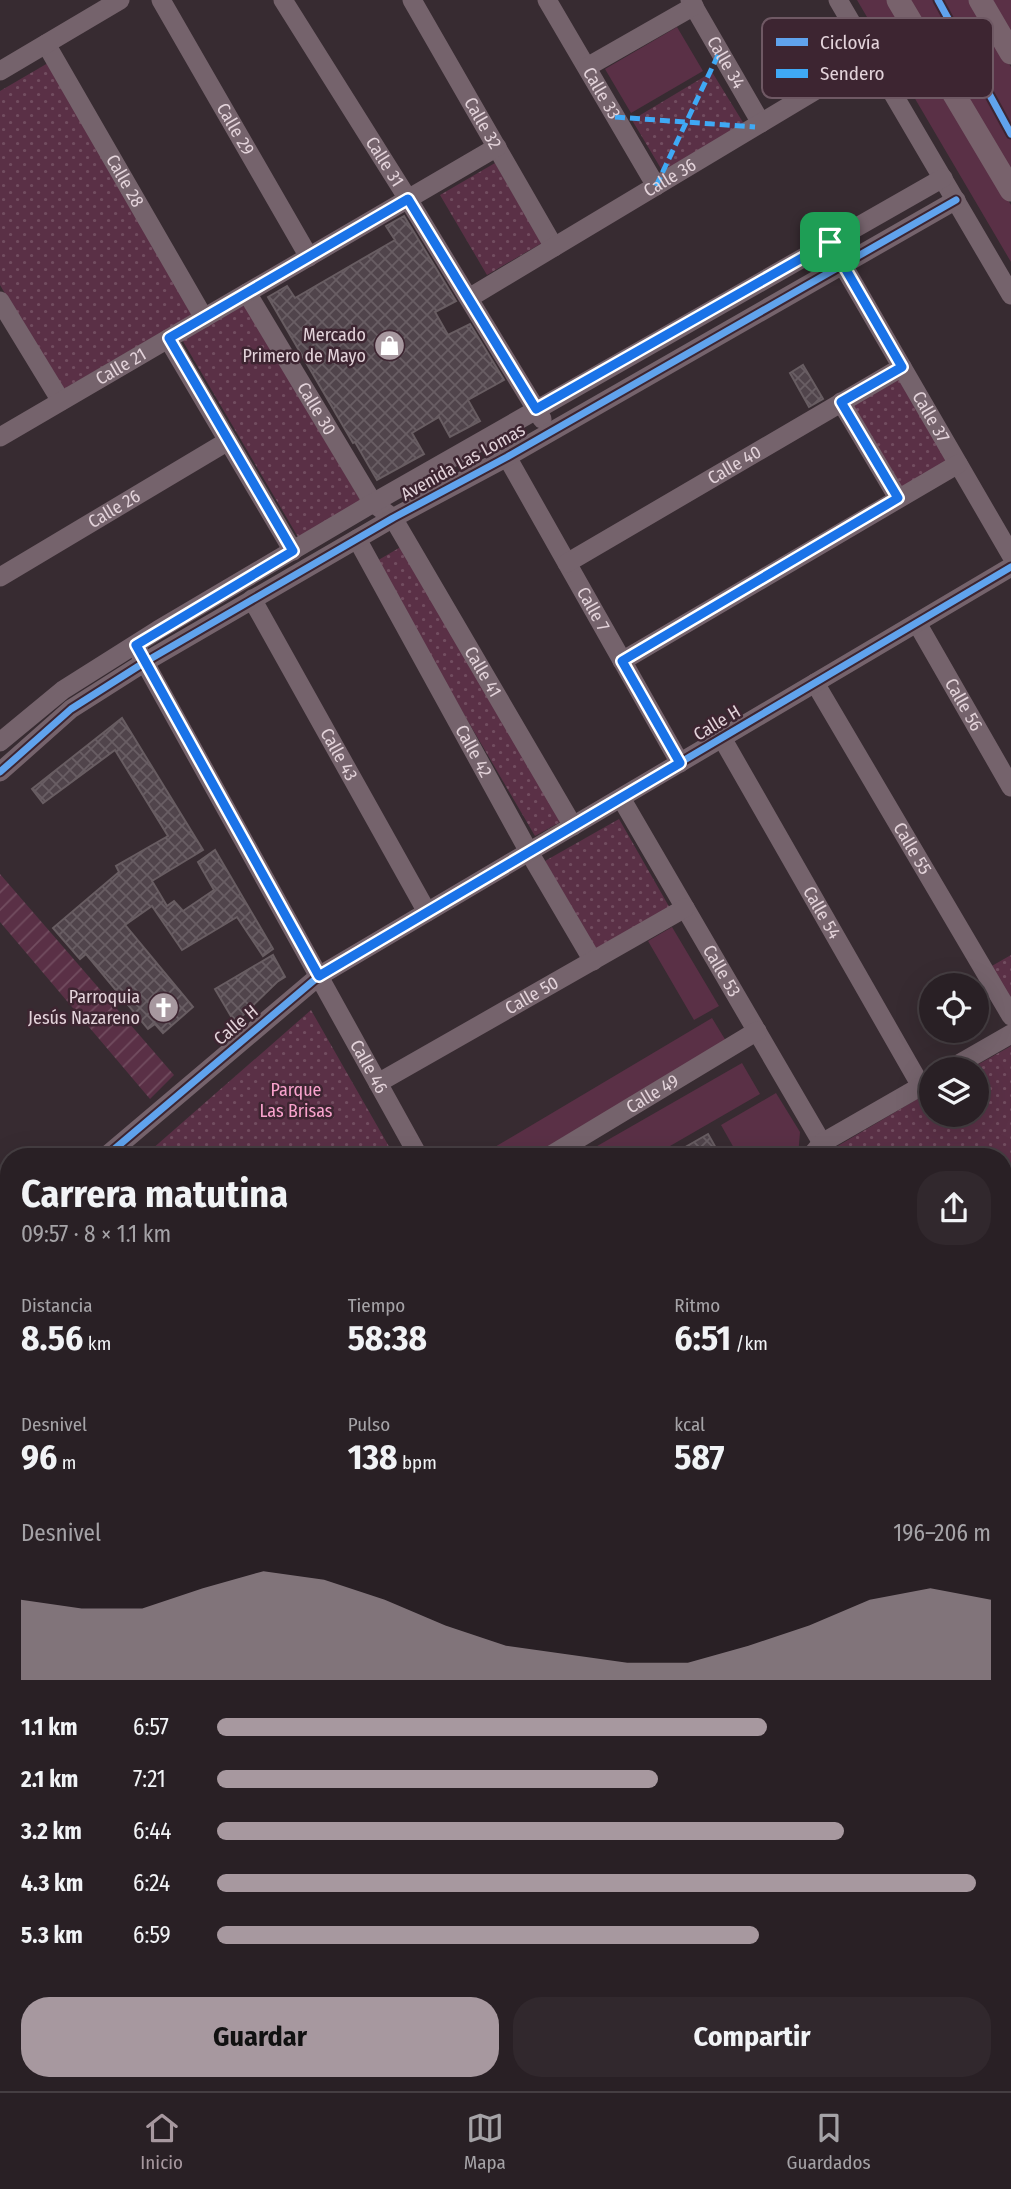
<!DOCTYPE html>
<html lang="es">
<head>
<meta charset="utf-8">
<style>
	:root { --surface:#292025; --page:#31282d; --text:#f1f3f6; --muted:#a5a3a7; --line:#453e42; --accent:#a7989f }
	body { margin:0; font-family:"Fira Sans Condensed",sans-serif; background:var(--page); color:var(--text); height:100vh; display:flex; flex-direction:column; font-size:26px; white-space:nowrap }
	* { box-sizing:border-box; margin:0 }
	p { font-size:23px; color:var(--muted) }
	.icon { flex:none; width:38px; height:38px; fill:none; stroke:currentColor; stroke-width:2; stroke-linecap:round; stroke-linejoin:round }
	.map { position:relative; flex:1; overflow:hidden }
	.panel { position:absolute; left:0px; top:1148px; width:1012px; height:943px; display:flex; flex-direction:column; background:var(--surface); border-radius:28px 28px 0 0; box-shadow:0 7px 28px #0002,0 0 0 2px var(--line) }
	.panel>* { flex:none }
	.controls { position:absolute; left:919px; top:973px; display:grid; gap:14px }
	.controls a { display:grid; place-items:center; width:70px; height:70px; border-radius:50%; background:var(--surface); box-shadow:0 7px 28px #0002,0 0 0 2px var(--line); font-size:35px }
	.pin { position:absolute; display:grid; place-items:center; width:60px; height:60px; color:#fff; margin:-30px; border-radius:14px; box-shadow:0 4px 10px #0006 }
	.round { display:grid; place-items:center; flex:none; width:74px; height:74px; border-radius:28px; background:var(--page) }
	.headline { display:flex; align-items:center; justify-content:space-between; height:119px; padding:0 21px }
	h1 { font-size:38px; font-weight:700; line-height:52px }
	.metrics { display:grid; grid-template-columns:repeat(3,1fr); gap:10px; height:119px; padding:7px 21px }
	.metrics div { display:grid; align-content:center }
	.metrics b { font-size:35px; font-weight:700 }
	.metrics small { font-size:19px; font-weight:400 }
	.metrics p { font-size:19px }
	.chart { height:196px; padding:14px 21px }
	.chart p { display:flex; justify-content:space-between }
	.chart svg { width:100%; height:126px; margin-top:7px; fill:var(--accent); opacity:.7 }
	.button { display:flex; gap:14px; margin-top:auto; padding:14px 21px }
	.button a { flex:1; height:80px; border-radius:28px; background:var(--accent); color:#111; font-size:28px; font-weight:700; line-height:80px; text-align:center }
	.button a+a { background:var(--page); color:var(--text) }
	ul { padding:0 21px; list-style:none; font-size:23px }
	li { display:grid; grid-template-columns:112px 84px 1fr; align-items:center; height:52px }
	li i { height:18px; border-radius:9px; background:var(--accent) }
	.menu { display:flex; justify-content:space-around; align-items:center; height:98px; border-top:2px solid var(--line); background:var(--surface); font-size:19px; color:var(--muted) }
	.menu a { display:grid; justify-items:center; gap:4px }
	.menu .on { color:var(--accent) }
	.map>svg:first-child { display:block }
	.grass { fill:#5a3046 }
	.park { fill:url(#park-dots) }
	.garden { fill:url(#garden-furrows) }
	.building { fill:url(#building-cross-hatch); stroke:#685d62; stroke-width:2 }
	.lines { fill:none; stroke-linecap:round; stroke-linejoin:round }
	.minor { stroke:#75636c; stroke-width:19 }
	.major { stroke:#78626c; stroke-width:23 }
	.quiet { stroke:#3fa9f5; stroke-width:5; stroke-dasharray:10 5; stroke-linecap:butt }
	.cycleway-casing { stroke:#3d2531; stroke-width:11 }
	.cycleway { stroke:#60a3ed; stroke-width:7 }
	.route-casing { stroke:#fff; stroke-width:14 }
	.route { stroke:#1a73e8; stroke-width:9 }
	.labels { text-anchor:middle; stroke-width:5; stroke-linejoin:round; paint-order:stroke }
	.street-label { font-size:18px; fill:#e3d3da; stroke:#3d2531 }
	.poi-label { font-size:18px; fill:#e3d3da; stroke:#3d2531; text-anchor:end }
	.park-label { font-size:18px; fill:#f9a3cd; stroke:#3d2531 }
	.key { fill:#3d2531; stroke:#6f5964; stroke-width:2 }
	.key-label { font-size:19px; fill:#e3d3da }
</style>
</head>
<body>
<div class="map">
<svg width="1011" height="2091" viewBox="0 0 1011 2091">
	<defs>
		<pattern id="park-dots" width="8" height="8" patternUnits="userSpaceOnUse" patternTransform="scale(1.75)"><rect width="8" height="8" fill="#5a3046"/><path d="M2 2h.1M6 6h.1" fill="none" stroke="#724d60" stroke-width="1.8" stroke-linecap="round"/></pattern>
		<pattern id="garden-furrows" width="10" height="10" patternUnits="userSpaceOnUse" patternTransform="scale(1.75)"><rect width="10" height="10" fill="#5a3046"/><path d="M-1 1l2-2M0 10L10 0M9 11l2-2" fill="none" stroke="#724d60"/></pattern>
		<pattern id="building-cross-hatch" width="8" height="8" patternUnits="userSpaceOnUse" patternTransform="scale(1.75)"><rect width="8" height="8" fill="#50444b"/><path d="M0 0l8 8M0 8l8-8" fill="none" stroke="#695e64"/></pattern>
	</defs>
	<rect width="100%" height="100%" fill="#372b31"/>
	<!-- grass -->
	<path class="grass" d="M857,0H890L1011,205V262Z
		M907,0H972L1011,67V176Z
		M992,0H1011V33Z
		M677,27L703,71L631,113L605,69Z
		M672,927L719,1006L694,1020L648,941Z
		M712,1018L726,1041L530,1157H478Z
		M742,1063L760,1094L651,1157H578Z
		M776,1093L800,1132L798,1157H739L721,1125Z
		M618,2083V2082L652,2083L637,2091H603Z"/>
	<!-- park -->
	<path class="park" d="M48,63L195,313L62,390L0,285V91Z
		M712,72L744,124L663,172L632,120Z
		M495,163L542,243L487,275L440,195Z
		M243,302L361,501L298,537L181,338Z
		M900,377L950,463L901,491L851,405Z
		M404,545L564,820L535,836L375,562Z
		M619,819L671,910L596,951L545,861Z
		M1011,955V1003L990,967Z
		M311,1010L395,1157H143Z
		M1011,1046V1394L1003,1399V1157H819L931,1091V1115H976V1069H970Z
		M0,1895L9,1900V2038L0,2045Z
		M720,2082H911V2083L896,2091H705Z"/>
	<!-- garden -->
	<path class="garden" d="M0,874L174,1075L150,1099L0,922Z"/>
	<!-- building -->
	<path class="building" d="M404,216L456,301L435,312L448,335L470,324L504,380L468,400L480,421L450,437L439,417L412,433L424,454L377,480L355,442L353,443L268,297L287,286L295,298L395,240L386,226Z
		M803,365L823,399L809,407L790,373Z
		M122,718L203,850L152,881L167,906L174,901L183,911L214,890L198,862L215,850L273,949L263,956L237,917L182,950L152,906L125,925L193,1007L163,1033L155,1024L148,1029L86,954L80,959L53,928L119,872L116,866L168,836L115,750L43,803L32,789Z
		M273,955L285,977L277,982L235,1023L215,989Z
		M708,1134L721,1157H668Z"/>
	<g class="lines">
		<!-- minor -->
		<g class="minor">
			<path id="s1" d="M161,0L309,257"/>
			<path id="s2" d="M283,0L408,199L542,419"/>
			<path id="s3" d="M412,0L554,247"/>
			<path id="s4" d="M547,0L656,186"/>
			<path id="s5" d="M690,0L761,123"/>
			<path d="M838,0L1011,295"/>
			<path id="s6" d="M46,44L204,318"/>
			<path d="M587,67L694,6"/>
			<path d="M0,71L120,0"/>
			<path id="s7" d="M837,255L1011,555"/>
			<path id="s8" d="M247,293L373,503L393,518L573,826"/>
			<path id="s9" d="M469,298L871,57"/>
			<path d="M0,301L61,401"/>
			<path d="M168,339L293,551"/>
			<path d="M841,402L898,498"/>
			<path id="s10" d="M0,437L497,147"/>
			<path id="s11" d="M507,457L680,763"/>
			<path id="s12" d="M357,539L529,852L593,961"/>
			<path id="s13" d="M567,563L902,367"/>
			<path id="s14" d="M0,577L228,441"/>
			<path id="s15" d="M252,599L427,912"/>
			<path id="s16" d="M917,623L1011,787"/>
			<path id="s17" d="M139,652L419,1157"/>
			<path d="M622,661L958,464"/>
			<path id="s18" d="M815,683L1011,1016"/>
			<path id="s19" d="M722,738L921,1086"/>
			<path d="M0,742L63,690L158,630L373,503L943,178"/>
			<path d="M0,772L71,709L145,662L393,518L507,457L956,200"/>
			<path id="s20" d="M621,798L822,1143"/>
			<path d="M950,1069L1011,1034"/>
			<path id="s21" d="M378,1083L685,908"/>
			<path d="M105,1157L319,976L1011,567"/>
			<path id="s22" d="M548,1157L757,1031"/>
			<path d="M810,1157L822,1143L930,1081"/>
			<path d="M0,1245L9,1237"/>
			<path d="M0,1381L9,1391"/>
			<path d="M1003,1416L1011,1411"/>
			<path d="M0,1432L9,1442"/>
			<path d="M1003,1557L1011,1552"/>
			<path d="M0,1581L9,1574"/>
			<path d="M0,1665L9,1677"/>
			<path d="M1003,1695L1011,1690"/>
			<path d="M0,1724L9,1714"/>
			<path d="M0,1859L9,1874"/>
			<path d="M0,1897L9,1891"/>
			<path d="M1003,2042L1011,2038"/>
			<path d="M0,2071L9,2067"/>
			<path d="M270,2082L275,2091"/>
			<path d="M428,2082L433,2091"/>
			<path d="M470,2082L475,2091"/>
			<path d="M962,2082L967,2091"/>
			<path d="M119,2091L133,2082"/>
			<path d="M919,2091L934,2082"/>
		</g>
		<!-- major -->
		<path class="major" d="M898,0L1011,190
			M980,0L1011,53
			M1003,1848L1011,1843
			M1003,1896L1011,1891
			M580,2091L595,2082
			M672,2091L686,2082"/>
		<!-- quiet -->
		<path class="quiet" d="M615,117L755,127
			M656,186L720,51"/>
		<defs>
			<path id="cycleway" d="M938,0L1011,134
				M0,772L71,709L145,662L393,518L507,457L956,200
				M105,1157L319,976L1011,567"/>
		</defs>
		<!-- cycleway casing -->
		<use href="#cycleway" class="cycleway-casing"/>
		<!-- cycleway -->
		<use href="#cycleway" class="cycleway"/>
	</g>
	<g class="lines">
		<defs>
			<path id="route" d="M408,199L536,409L830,242L902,367L841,402L898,498L622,661L680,763L319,976L136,645L293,551L169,338Z"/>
		</defs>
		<!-- route casing -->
		<use href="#route" class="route-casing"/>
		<!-- route -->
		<use href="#route" class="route"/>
	</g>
	<!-- icons -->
	<defs>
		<symbol id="shop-disc" viewBox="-11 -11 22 22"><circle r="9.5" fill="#a7989f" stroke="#3d2531"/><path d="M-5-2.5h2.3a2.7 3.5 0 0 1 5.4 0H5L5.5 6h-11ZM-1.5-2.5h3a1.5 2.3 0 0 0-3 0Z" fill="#fff"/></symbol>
		<symbol id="church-disc" viewBox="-11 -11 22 22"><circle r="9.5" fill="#a7989f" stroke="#3d2531"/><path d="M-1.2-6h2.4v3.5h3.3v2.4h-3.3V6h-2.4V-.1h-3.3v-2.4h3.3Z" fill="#fff"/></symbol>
	</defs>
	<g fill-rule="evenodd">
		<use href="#shop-disc" x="372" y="328" width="35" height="35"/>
		<use href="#church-disc" x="146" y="990" width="35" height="35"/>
	</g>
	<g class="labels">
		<!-- street labels -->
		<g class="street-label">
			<text dy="6" stroke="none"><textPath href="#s5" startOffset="72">Calle 34</textPath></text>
			<text dy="6" stroke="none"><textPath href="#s4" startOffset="108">Calle 33</textPath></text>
			<text dy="6" stroke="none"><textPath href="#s3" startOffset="142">Calle 32</textPath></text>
			<text dy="6" stroke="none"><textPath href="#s1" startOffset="149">Calle 29</textPath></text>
			<text dy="6" stroke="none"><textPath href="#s2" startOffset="191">Calle 31</textPath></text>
			<text dy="6" stroke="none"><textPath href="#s9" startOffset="234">Calle 36</textPath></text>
			<text dy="6" stroke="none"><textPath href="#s6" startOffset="158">Calle 28</textPath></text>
			<text dy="6" stroke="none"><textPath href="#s10" startOffset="140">Calle 21</textPath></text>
			<text dy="6" stroke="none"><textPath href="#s8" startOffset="135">Calle 30</textPath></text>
			<text dy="6" stroke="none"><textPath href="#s7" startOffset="187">Calle 37</textPath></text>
			<text transform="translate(463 462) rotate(-29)" y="6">Avenida Las Lomas</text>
			<text dy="6" stroke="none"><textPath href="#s13" startOffset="194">Calle 40</textPath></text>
			<text dy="6" stroke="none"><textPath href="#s14" startOffset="133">Calle 26</textPath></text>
			<text dy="6" stroke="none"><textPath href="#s11" startOffset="175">Calle 7</textPath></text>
			<text dy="6" stroke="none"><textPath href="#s8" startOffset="448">Calle 41</textPath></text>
			<text dy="6" stroke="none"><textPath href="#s16" startOffset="94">Calle 56</textPath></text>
			<text transform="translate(717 723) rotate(-31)" y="6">Calle H</text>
			<text dy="6" stroke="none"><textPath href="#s12" startOffset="242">Calle 42</textPath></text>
			<text dy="6" stroke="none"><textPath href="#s15" startOffset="178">Calle 43</textPath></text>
			<text dy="6" stroke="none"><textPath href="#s18" startOffset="192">Calle 55</textPath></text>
			<text dy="6" stroke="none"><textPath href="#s19" startOffset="201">Calle 54</textPath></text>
			<text dy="6" stroke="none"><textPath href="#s20" startOffset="200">Calle 53</textPath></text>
			<text dy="6" stroke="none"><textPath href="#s21" startOffset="177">Calle 50</textPath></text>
			<text transform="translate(236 1025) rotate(-40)" y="6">Calle H</text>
			<text dy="6" stroke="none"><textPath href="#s17" startOffset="474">Calle 46</textPath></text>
			<text dy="6" stroke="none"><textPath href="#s22" startOffset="122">Calle 49</textPath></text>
		</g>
		<!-- poi labels -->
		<g class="poi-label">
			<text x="366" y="341">Mercado<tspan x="366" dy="21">Primero de Mayo</tspan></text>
			<text x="140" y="1003">Parroquia<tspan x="140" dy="21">Jesús Nazareno</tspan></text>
		</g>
		<!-- park labels -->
		<g class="park-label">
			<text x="296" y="1096">Parque<tspan x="296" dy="21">Las Brisas</tspan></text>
		</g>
	</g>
	<!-- legend -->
	<rect x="762" y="18" width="231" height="80" rx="10" class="key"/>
	<rect x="776" y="38" width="32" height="8" fill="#60a3ed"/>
	<rect x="776" y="69" width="32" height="9" fill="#3fa9f5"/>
	<g class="key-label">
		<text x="820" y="49">Ciclovía</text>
		<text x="820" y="80">Sendero</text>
	</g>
</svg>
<div class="controls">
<a><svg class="icon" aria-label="locate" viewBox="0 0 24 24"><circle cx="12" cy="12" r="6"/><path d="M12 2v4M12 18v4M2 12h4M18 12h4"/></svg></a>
<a><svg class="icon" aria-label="layers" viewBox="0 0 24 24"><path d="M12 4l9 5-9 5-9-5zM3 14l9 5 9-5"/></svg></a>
</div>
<div class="pin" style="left:830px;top:242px;background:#1e9e55"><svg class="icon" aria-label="arrive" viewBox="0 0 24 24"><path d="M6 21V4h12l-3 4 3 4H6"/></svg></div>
<section class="panel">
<div class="headline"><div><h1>Carrera matutina</h1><p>09:57 · 8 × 1.1 km</p></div><a class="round"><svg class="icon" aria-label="share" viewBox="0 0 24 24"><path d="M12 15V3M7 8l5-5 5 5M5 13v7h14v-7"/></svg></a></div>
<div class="metrics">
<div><p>Distancia</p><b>8.56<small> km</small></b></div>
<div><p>Tiempo</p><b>58:38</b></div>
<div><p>Ritmo</p><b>6:51<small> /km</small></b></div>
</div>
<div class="metrics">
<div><p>Desnivel</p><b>96<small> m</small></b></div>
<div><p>Pulso</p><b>138<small> bpm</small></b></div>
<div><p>kcal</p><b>587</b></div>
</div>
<div class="chart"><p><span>Desnivel</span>196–206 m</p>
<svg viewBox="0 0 160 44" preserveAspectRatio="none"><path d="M0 44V16L10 19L20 19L30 12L40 6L50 9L60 16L70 25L80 32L90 35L100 38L110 38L120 32L130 25L140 16L150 12L160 16V44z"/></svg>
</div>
<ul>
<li><b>1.1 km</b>6:57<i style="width:71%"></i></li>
<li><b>2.1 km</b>7:21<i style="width:57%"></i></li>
<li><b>3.2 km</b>6:44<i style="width:81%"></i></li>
<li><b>4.3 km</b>6:24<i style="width:98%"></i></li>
<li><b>5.3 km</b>6:59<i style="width:70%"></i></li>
</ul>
<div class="button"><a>Guardar</a><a>Compartir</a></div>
</section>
</div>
<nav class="menu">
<a class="on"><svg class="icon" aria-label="home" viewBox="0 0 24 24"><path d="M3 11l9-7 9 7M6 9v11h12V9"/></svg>Inicio</a>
<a><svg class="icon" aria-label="map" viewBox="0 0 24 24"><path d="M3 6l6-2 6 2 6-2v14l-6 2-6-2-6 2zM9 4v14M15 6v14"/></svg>Mapa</a>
<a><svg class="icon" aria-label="saved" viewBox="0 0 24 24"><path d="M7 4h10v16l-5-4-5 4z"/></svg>Guardados</a>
</nav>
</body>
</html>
